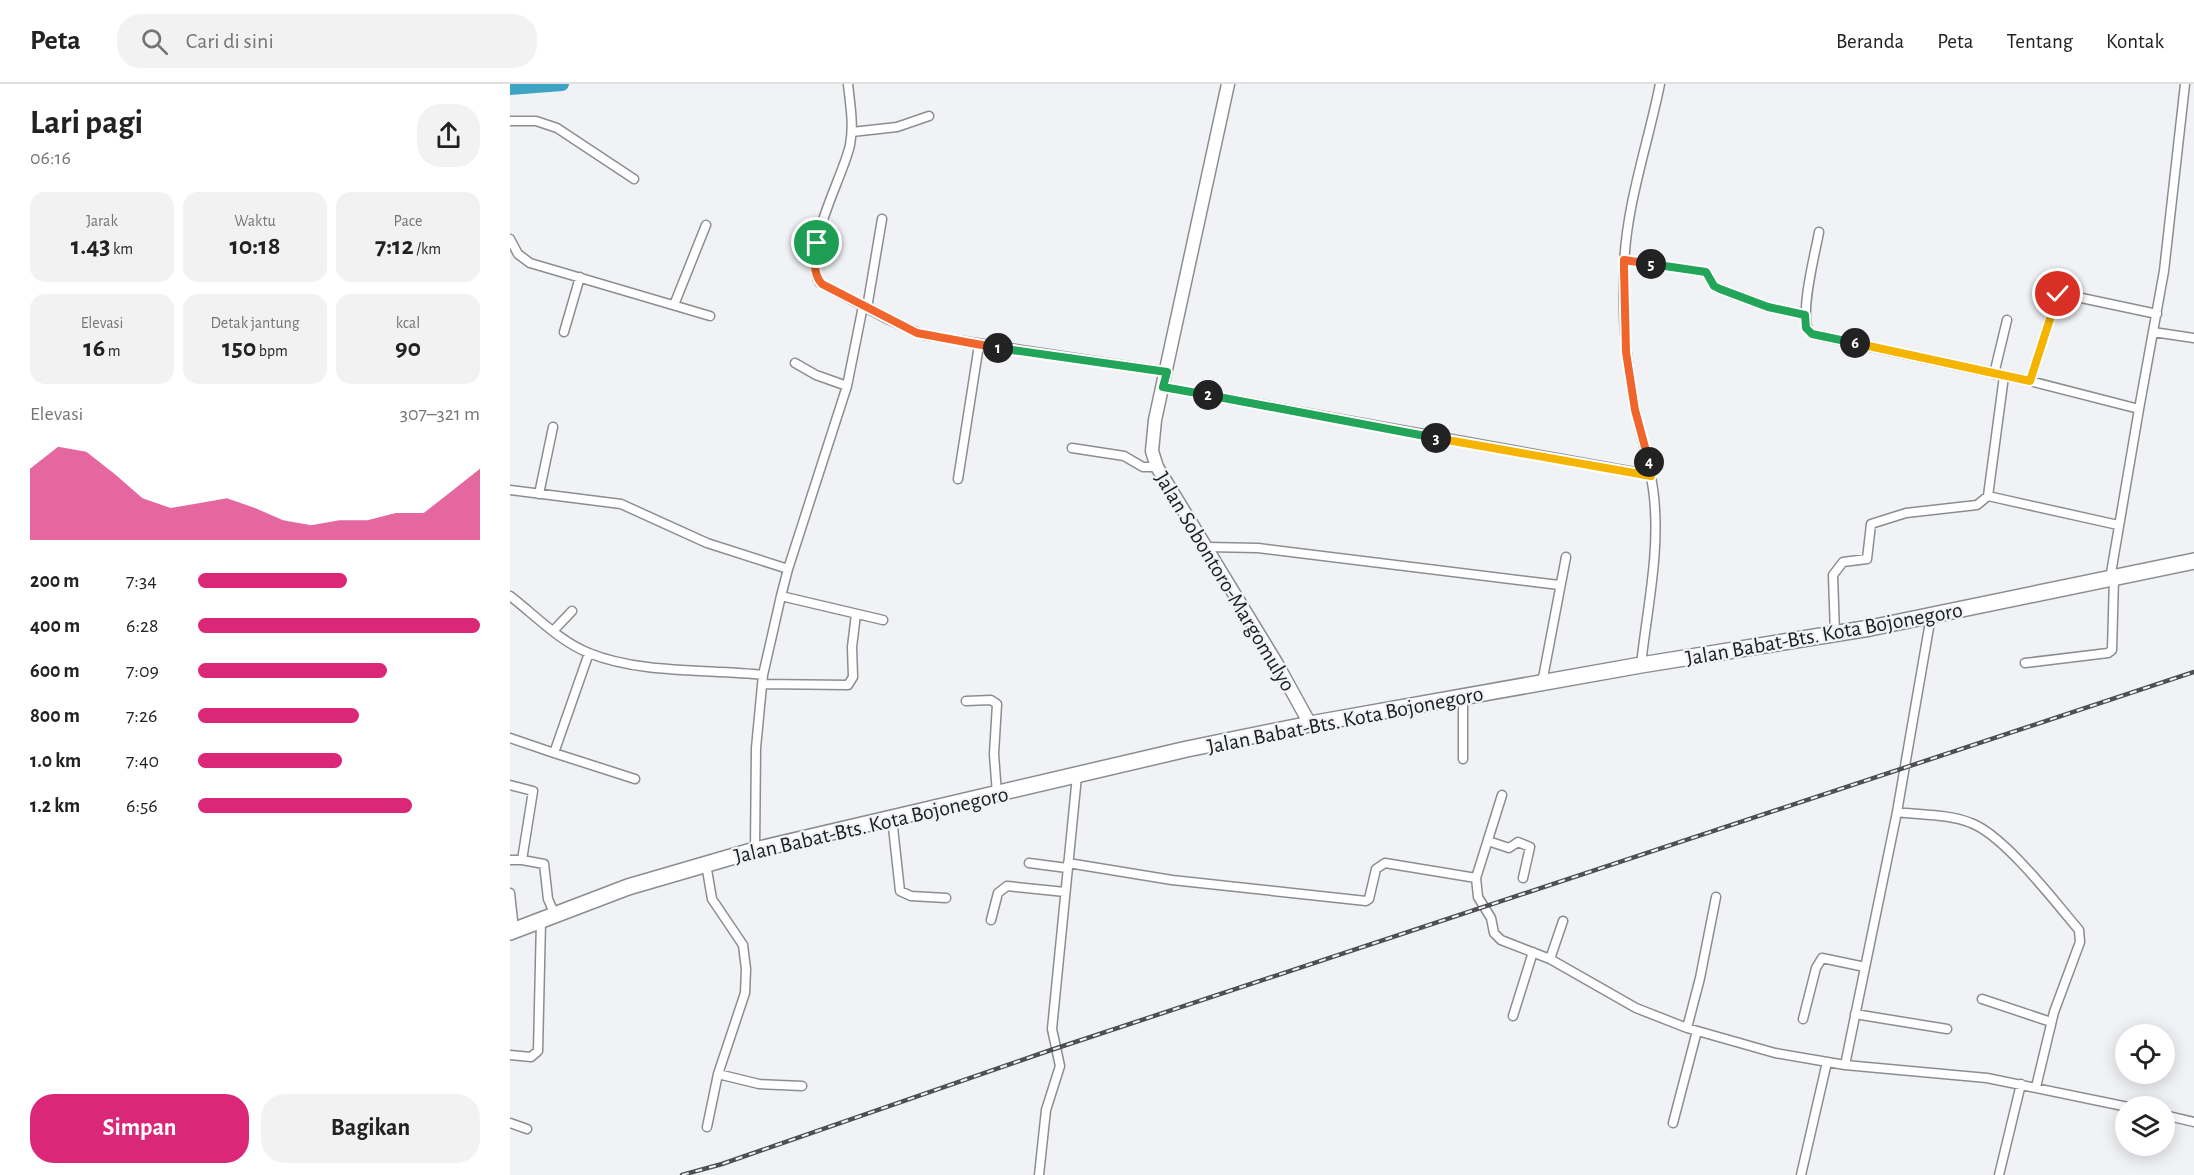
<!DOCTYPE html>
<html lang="id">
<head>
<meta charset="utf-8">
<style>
	:root { --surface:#fff; --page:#f2f2f2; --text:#222; --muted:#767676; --line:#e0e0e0; --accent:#db2777 }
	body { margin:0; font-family:"Alegreya Sans",sans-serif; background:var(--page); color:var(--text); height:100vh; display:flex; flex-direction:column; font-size:22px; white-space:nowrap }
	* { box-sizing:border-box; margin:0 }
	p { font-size:20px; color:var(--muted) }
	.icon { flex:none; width:33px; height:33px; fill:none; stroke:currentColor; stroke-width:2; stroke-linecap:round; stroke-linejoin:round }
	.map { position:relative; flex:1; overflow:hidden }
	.drawer { display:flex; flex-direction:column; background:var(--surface); width:510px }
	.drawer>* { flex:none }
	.controls { position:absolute; left:1605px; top:940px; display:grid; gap:12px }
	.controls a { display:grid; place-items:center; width:60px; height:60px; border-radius:50%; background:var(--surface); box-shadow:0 3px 15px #0003; font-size:30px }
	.pin { position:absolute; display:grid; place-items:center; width:51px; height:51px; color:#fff; margin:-26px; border:3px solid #fff; border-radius:50%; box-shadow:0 2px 6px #0007 }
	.km { position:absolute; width:30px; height:30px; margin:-15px; border-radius:50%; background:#222; color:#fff; font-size:16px; line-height:30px; text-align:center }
	.round { display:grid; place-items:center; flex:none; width:63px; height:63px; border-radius:24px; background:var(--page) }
	.headline { display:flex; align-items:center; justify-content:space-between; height:102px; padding:0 30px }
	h1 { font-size:33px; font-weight:700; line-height:45px }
	.metrics { display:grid; grid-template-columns:repeat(3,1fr); gap:9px; height:102px; padding:6px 30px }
	.metrics div { display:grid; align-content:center; border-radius:15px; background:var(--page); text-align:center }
	.metrics b { font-size:26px; font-weight:700 }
	.metrics small { font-size:16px; font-weight:400 }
	.metrics p { font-size:16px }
	.chart { height:168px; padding:12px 30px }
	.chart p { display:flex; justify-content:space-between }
	.chart svg { width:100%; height:108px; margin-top:6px; fill:var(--accent); opacity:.7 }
	.button { display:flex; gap:12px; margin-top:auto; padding:12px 30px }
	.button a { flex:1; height:69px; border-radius:24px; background:var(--accent); color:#fff; font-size:24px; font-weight:700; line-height:69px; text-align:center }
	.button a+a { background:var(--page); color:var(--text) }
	ul { padding:0 30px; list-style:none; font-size:20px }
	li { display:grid; grid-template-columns:96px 72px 1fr; align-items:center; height:45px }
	li i { height:15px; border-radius:8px; background:var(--accent) }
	header { display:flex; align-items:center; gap:36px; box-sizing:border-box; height:84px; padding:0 30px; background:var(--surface); border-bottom:2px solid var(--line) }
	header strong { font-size:28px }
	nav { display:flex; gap:33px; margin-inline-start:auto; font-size:21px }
	.search { width:420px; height:54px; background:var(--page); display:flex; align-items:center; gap:15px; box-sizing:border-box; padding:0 21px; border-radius:24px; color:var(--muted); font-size:22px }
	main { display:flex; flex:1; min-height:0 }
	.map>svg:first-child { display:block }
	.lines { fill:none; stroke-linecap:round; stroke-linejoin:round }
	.river { stroke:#3fa4c4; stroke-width:14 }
	.street-casing { stroke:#8b8d8f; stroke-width:11 }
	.secondary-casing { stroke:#8b8d8f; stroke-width:15 }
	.highway-casing { stroke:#8b8d8f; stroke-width:18 }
	.street { stroke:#fff; stroke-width:8 }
	.secondary { stroke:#fff; stroke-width:12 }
	.highway { stroke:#fff; stroke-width:15 }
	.rail-casing { stroke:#4e4f50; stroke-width:4.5 }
	.rail { stroke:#f0f2f5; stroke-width:2; stroke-dasharray:7; stroke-linecap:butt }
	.split-1-casing { stroke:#fff; stroke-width:12 }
	.split-2-casing { stroke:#fff; stroke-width:12 }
	.split-3-casing { stroke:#fff; stroke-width:12 }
	.split-4-casing { stroke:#fff; stroke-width:12 }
	.split-5-casing { stroke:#fff; stroke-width:12 }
	.split-6-casing { stroke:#fff; stroke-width:12 }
	.split-7-casing { stroke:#fff; stroke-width:12 }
	.split-1 { stroke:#f0652b; stroke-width:8 }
	.split-2 { stroke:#22a559; stroke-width:8 }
	.split-3 { stroke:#22a559; stroke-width:8 }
	.split-4 { stroke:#f5b400; stroke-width:8 }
	.split-5 { stroke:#f0652b; stroke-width:8 }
	.split-6 { stroke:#22a559; stroke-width:8 }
	.split-7 { stroke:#f5b400; stroke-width:8 }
	.labels { text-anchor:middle; stroke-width:4.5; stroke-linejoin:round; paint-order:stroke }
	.street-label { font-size:22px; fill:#1c1d1e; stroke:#f0f2f5 }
</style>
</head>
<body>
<header>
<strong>Peta</strong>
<div class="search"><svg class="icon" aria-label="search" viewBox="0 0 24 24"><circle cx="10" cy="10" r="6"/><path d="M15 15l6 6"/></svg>Cari di sini</div>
<nav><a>Beranda</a><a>Peta</a><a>Tentang</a><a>Kontak</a></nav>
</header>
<main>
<section class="drawer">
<div class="headline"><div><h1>Lari pagi</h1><p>06:16</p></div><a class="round"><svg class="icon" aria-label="share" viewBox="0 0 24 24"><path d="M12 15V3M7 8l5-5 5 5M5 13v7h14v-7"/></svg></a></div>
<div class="metrics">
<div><p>Jarak</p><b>1.43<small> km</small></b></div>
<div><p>Waktu</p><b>10:18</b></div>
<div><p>Pace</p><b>7:12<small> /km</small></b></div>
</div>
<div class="metrics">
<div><p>Elevasi</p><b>16<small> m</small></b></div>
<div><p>Detak jantung</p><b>150<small> bpm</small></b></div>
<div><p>kcal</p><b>90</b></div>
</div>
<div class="chart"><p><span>Elevasi</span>307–321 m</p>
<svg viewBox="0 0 160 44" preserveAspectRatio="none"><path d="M0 44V15L10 6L20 8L30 17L40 27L50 31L60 29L70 27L80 31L90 36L100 38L110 36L120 36L130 33L140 33L150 24L160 15V44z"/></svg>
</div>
<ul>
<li><b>200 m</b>7:34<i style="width:53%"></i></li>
<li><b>400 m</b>6:28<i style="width:100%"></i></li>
<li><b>600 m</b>7:09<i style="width:67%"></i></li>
<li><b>800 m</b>7:26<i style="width:57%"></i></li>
<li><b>1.0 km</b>7:40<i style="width:51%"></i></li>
<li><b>1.2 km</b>6:56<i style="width:76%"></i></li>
</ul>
<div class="button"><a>Simpan</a><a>Bagikan</a></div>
</section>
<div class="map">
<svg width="1684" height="1091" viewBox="0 0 1684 1091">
	<rect width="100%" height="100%" fill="#f0f2f5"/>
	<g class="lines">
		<!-- river -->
		<path class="river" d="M0,4L52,0"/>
		<defs>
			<path id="street" d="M338,0C340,20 344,40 340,61C333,94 289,169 310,199L377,235L414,251L657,288
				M0,37H26L47,44L124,95
				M342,48L387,43L419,32
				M1309,148C1306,167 1286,239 1302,250L1520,297L1629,325L1600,495
				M0,155L8,170L20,179L200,232
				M1114,176L1196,188L1204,202L1210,205L1258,223L1295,231
				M164,221L196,141
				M357,224L372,135
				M54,248L70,193
				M1643,248L1684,254
				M285,279L306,291L337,302
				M1484,290L1497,236
				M1520,297L1548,209L1647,230
				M653,303L1141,391
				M1629,325L1654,187L1675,0
				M562,364L614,372L633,383H647
				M448,395L469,261
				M0,406L111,420L197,459L278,485L271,512
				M29,410L43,343
				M1478,412L1494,292
				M697,463L748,464L1049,501
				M278,485L337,302L353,222
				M0,512C25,531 49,557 79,569C130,590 198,585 253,591L246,664L245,766
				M1421,532L1387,728L1335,981L1477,994L1618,1023
				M44,546L62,527
				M1325,550L1323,491L1333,478L1357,475L1361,440L1396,429L1467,421L1478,412L1608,441
				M1515,579L1598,569L1602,566L1604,494
				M1131,581C1137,525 1150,469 1144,413C1141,382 1131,354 1125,324C1116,278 1112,231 1114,183C1116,121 1138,60 1150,0
				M253,591L271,512L373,536
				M1032,599L1056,473
				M252,600L338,601L343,593L342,563L346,530
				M953,613V675
				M456,617L481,616L487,620L484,670L487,710
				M0,654L44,669L79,569
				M44,669L125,695
				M0,701L23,707L12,776L34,780L38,815L45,831
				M1387,728C1411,731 1439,730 1461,739C1494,751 1545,818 1569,846L1570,858L1544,928L1526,1003
				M382,734L390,807L401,812L436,814
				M978,757L999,764L1008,758L1020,763L1013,794
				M0,776H12
				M519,779L557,784
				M558,779L662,796L856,817L859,815L866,785L875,779L966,794L968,813L981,834L984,849L991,856L1040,875L1126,924L1177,944L1265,969L1335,981
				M196,780L202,815L233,861L236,885L235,909L208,990
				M966,794L992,711
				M0,809L4,846
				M481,836L488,809L497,802L555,808
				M1040,875L1053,837
				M1472,915L1541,938
				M1345,930L1437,945
				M1003,932L1023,868
				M1293,935L1306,884L1312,874L1355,883
				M1177,944L1190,894L1206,813
				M0,971L21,973L28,967L31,837
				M1654,1031L1684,1038
				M0,1039L17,1045
				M1163,1039L1187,947
				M197,1043L208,990L249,1000L292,1002
				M529,1091L536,1026L550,982L542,945L567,692
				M1291,1091L1317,978
				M1489,1091L1511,1000"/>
			<path id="secondary" d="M718,0L645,336L642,367L647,383L767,580L800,640"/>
			<path id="highway" d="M0,848L118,803L245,766L677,665L800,640L1131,581L1360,544L1684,477"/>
		</defs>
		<!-- street casing -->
		<use href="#street" class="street-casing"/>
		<!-- secondary casing -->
		<use href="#secondary" class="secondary-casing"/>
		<!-- highway casing -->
		<use href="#highway" class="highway-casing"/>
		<!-- street -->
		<use href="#street" class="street"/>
		<!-- secondary -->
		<use href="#secondary" class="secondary"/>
		<!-- highway -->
		<use href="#highway" class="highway"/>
		<defs>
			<path id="rail" d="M172,1091L212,1080L538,967L1684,588"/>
		</defs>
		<!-- rail casing -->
		<use href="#rail" class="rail-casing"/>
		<!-- rail -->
		<use href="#rail" class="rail"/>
	</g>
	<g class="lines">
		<defs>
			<path id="split-1" d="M307,159C304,173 302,190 312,200L407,249L488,264"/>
			<path id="split-2" d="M488,264L657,288L653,303L698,311"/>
			<path id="split-3" d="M698,311L926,354"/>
			<path id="split-4" d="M926,354L1141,392L1139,378"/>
			<path id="split-5" d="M1139,378L1125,326L1116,268L1114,184V176L1141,180"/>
			<path id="split-6" d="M1141,180L1196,188L1204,202L1210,205L1258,223L1295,231L1296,244L1302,250L1345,259"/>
			<path id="split-7" d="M1345,259L1520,297L1548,210"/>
		</defs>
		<!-- split-1 casing -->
		<use href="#split-1" class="split-1-casing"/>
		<!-- split-2 casing -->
		<use href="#split-2" class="split-2-casing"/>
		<!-- split-3 casing -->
		<use href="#split-3" class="split-3-casing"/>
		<!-- split-4 casing -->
		<use href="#split-4" class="split-4-casing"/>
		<!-- split-5 casing -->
		<use href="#split-5" class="split-5-casing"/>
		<!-- split-6 casing -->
		<use href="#split-6" class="split-6-casing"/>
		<!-- split-7 casing -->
		<use href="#split-7" class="split-7-casing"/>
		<!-- split-1 -->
		<use href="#split-1" class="split-1"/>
		<!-- split-2 -->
		<use href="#split-2" class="split-2"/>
		<!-- split-3 -->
		<use href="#split-3" class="split-3"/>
		<!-- split-4 -->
		<use href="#split-4" class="split-4"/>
		<!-- split-5 -->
		<use href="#split-5" class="split-5"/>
		<!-- split-6 -->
		<use href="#split-6" class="split-6"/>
		<!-- split-7 -->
		<use href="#split-7" class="split-7"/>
	</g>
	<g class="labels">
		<!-- street labels -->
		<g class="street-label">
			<text transform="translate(716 497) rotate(59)" y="8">Jalan Sobontoro-Margomulyo</text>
			<text transform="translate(1314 549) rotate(-10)" y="8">Jalan Babat-Bts. Kota Bojonegoro</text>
			<text transform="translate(835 635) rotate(-11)" y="8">Jalan Babat-Bts. Kota Bojonegoro</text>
			<text transform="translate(361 740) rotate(-13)" y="8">Jalan Babat-Bts. Kota Bojonegoro</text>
		</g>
	</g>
</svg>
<div class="controls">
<a><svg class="icon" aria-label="locate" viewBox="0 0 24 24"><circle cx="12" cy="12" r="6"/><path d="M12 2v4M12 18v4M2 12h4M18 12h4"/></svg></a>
<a><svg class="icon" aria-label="layers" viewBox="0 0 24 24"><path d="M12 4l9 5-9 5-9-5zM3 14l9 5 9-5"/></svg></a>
</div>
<div class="pin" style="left:307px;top:159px;background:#1e9e55"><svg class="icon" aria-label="arrive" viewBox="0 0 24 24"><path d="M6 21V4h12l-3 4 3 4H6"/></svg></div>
<div class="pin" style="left:1548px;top:210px;background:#d93025"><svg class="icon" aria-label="check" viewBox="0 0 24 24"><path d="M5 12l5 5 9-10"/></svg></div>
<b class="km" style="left:488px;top:264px">1</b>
<b class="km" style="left:698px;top:311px">2</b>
<b class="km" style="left:926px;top:354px">3</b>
<b class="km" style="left:1139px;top:378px">4</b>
<b class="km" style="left:1141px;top:180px">5</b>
<b class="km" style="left:1345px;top:259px">6</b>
</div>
</main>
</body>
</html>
